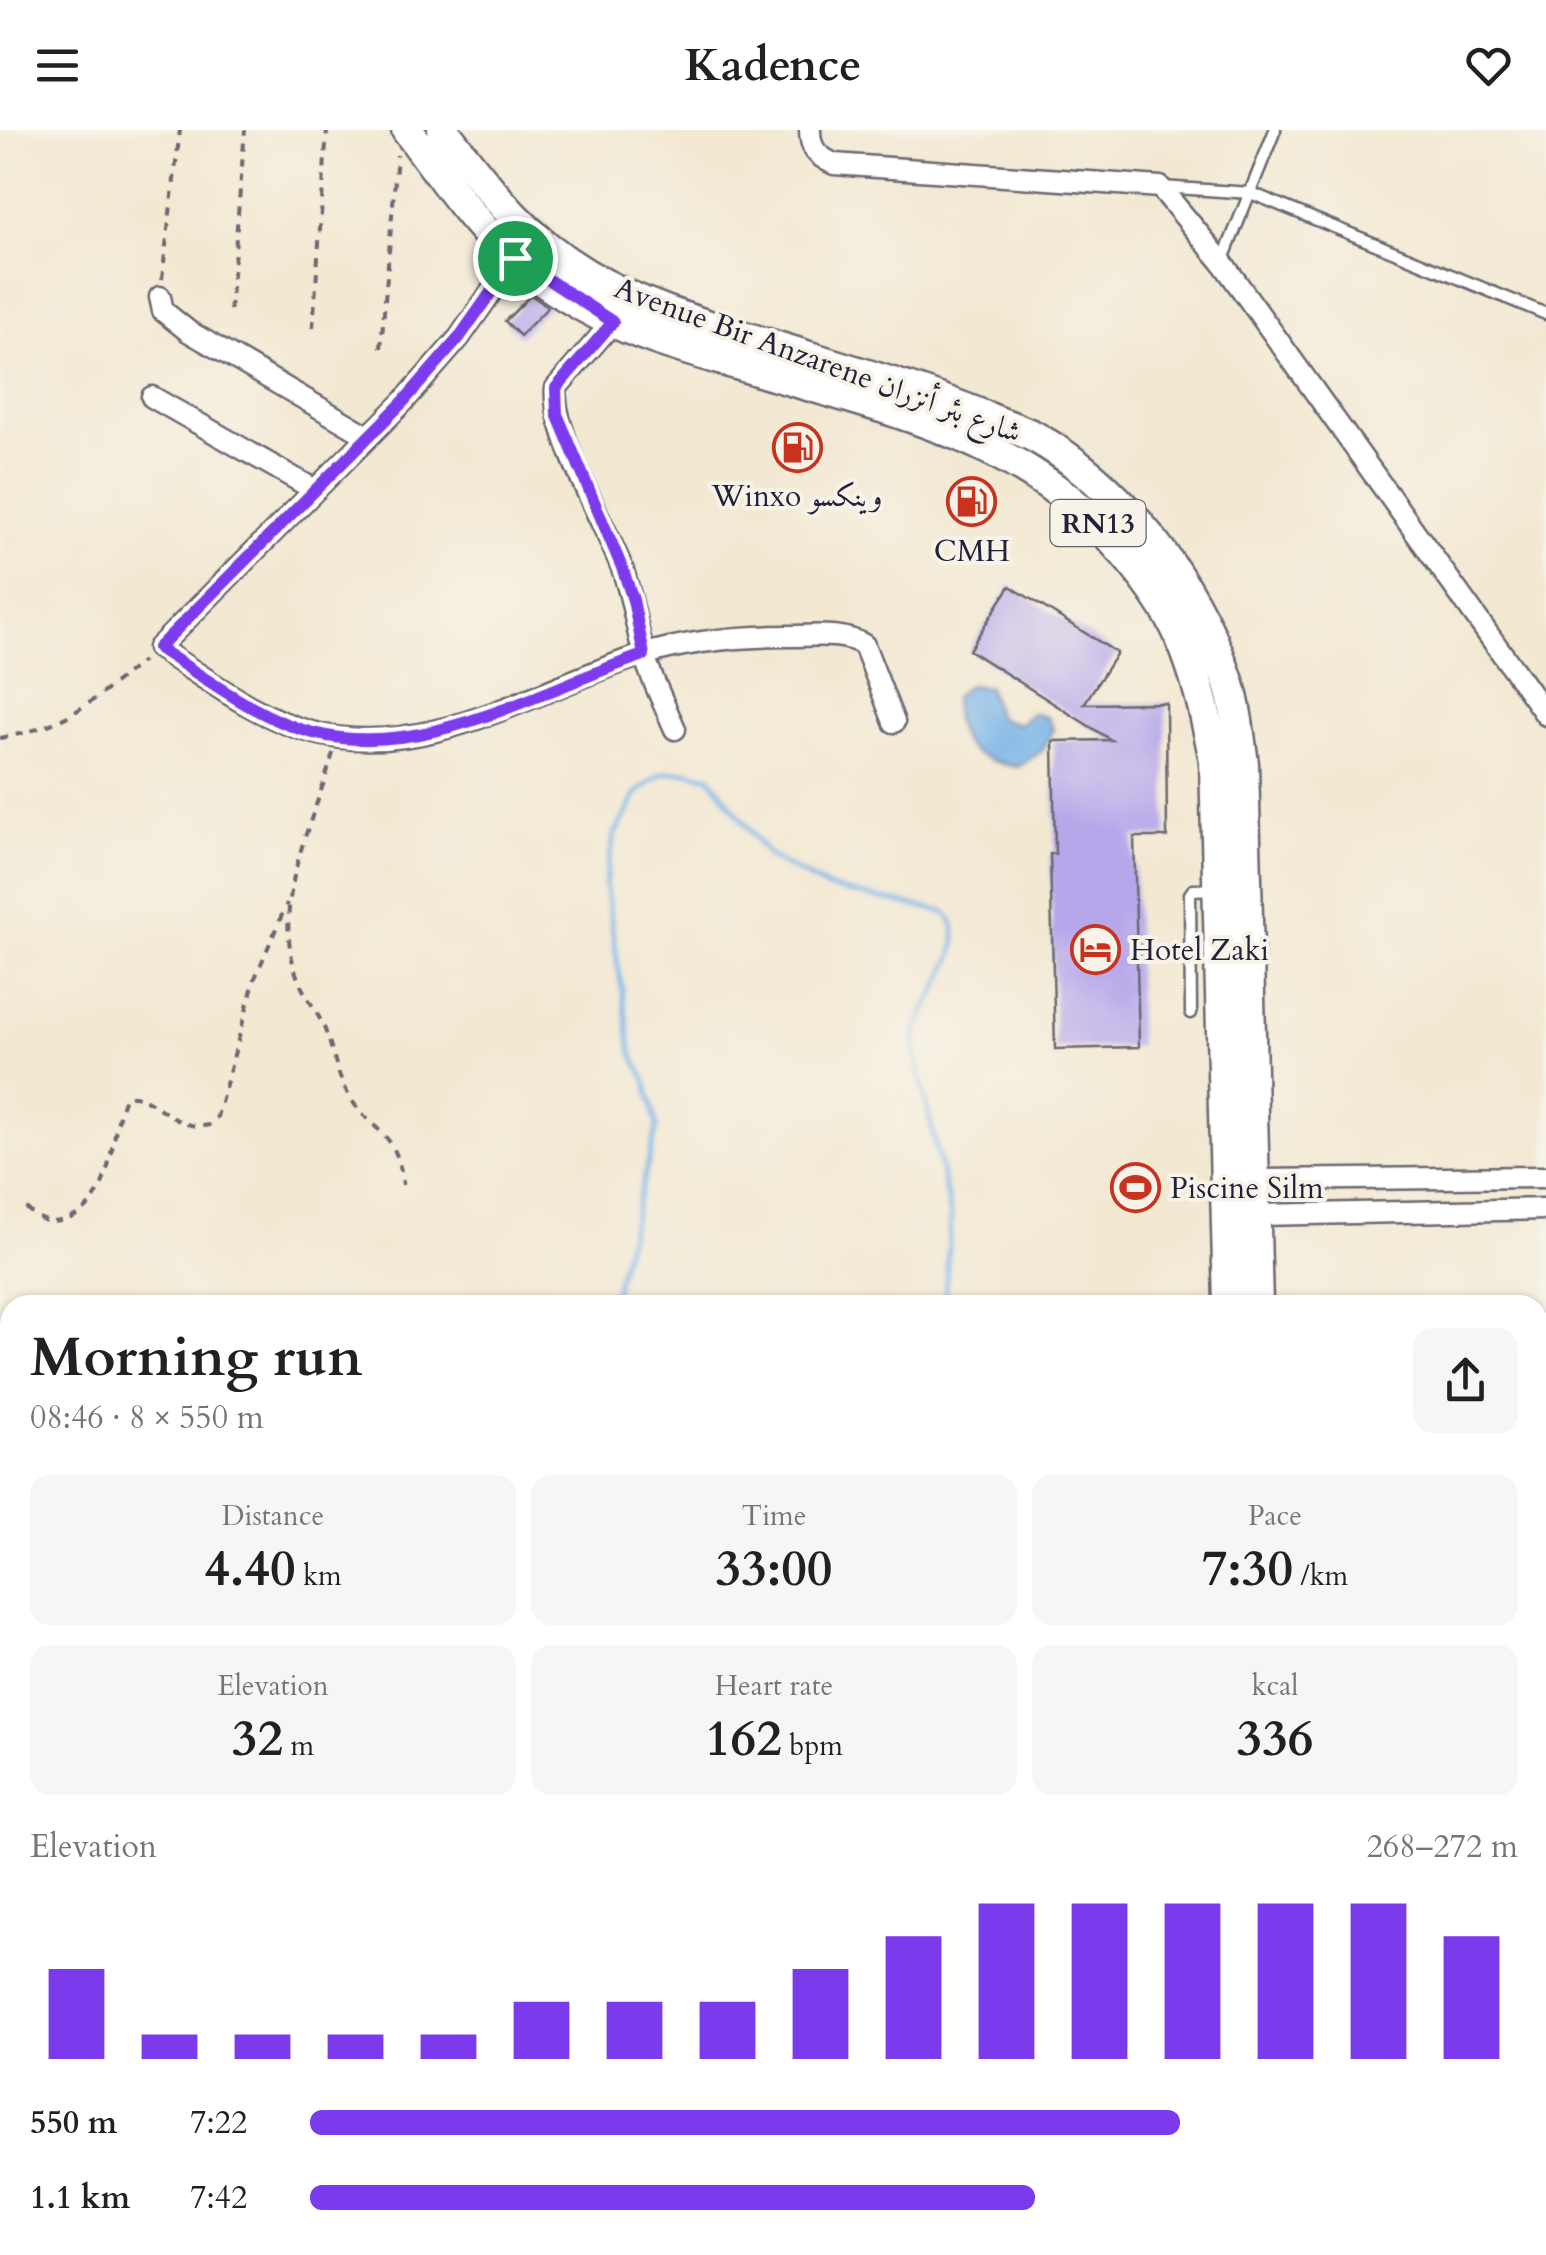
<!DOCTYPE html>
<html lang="en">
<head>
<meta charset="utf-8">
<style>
	:root { --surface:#fff; --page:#f6f6f6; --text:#202124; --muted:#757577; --accent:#7c3aed }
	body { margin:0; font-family:Cardo,Amiri,serif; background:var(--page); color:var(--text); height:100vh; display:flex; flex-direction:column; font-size:38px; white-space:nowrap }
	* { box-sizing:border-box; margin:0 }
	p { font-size:32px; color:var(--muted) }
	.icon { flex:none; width:55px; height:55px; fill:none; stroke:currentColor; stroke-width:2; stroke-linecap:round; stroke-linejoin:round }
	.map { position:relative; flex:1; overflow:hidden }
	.sheet { position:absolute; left:0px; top:1165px; width:1548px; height:960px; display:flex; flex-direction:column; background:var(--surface); border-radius:30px 30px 0 0; box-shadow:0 2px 8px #0004 }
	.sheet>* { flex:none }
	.pin { position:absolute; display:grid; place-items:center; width:85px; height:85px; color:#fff; margin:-42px; border:5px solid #fff; border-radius:50%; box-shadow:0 2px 10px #0007 }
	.round { display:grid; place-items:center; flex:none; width:105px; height:105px; border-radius:20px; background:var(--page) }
	.headline { display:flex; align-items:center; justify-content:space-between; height:170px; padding:0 30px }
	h1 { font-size:55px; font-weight:600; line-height:75px }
	.stats { display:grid; grid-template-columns:repeat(3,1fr); gap:15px; height:170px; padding:10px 30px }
	.stats div { display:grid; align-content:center; border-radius:20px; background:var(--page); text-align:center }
	.stats b { font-size:50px; font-weight:600 }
	.stats small { font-size:28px; font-weight:400 }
	.stats p { font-size:28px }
	.chart { height:280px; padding:20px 30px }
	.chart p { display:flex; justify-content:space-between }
	.chart svg { width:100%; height:180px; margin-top:10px; stroke:var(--accent); stroke-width:6 }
	ul { padding:0 30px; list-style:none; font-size:32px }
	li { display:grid; grid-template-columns:160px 120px 1fr; align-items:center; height:75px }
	li i { height:25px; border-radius:12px; background:var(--accent) }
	header { display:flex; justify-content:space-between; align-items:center; height:130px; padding:0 30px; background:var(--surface); font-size:45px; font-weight:600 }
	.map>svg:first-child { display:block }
	.green { fill:#96d389; stroke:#5c7a62; stroke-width:2.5 }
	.water { fill:#77b2e8; stroke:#4c6a92; stroke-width:2.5 }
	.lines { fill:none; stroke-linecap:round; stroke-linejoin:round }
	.stream { stroke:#77b2e8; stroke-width:5 }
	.building { fill:#b5a7ea }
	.service-casing { stroke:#6b6770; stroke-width:15 }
	.minor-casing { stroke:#6b6770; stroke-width:25 }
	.secondary-casing { stroke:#6b6770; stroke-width:32 }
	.primary-casing { stroke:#6b6770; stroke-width:35 }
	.path { stroke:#6b6770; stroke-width:4; stroke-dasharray:8 8; stroke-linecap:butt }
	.service { stroke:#fff; stroke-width:10 }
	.minor { stroke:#fff; stroke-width:20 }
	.secondary { stroke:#fff; stroke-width:28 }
	.primary { stroke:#fff; stroke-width:30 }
	.route-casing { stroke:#fff; stroke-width:20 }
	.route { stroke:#7c3aed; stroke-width:12 }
	.labels { text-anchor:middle; stroke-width:8; stroke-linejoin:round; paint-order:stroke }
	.shield { fill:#f7f3e8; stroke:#62616f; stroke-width:2.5 }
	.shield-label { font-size:28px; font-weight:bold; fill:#22223b }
	.street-label { font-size:30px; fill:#22223b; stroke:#f7f3e8 }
	.poi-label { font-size:30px; fill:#22223b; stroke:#f7f3e8 }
</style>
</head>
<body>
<header><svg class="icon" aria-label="menu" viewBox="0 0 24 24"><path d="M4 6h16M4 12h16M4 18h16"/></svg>Kadence<svg class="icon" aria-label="heart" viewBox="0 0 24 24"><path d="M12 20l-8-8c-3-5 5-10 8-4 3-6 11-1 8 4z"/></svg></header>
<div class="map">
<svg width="1546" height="2125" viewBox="0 0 1546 2125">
	<rect width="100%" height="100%" fill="#f7f3e8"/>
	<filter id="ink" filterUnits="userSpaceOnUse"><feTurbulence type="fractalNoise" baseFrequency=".01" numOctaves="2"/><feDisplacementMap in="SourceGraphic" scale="20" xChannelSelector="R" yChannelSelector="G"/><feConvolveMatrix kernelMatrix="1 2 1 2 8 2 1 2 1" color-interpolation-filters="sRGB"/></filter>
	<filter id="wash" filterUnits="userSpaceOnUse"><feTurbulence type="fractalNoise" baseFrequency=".0048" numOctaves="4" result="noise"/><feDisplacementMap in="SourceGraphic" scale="40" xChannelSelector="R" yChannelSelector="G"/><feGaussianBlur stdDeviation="2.25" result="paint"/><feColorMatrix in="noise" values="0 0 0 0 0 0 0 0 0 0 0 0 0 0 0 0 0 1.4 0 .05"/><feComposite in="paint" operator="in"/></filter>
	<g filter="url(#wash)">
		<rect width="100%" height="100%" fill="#f3e8d2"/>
		<!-- green -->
		<path class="green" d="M0,1428H10V1546L0,1573Z
			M0,1695L10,1700V1915L0,1902Z
			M0,2041L10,2059V2115H41L47,2125H0Z
			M255,2115H420L427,2125H260L254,2119Z
			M439,2115H497V2125H440Z
			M562,2115H656L651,2125H571Z"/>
		<!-- water -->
		<path class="water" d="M968,555L988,557L998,588L1019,594L1033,583L1048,588L1053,599L1043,620L1018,637C972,629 952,616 954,567Z"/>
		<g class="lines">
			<!-- stream -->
			<path class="stream" d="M611,1175L657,997L647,953L632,923L605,753L614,706L638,662L663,643L689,642L710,647L769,726L828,758L945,782C976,811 929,867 917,898C914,906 915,914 915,922L951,1086L944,1175
				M0,1403L10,1399
				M474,2115V2125
				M606,2115L618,2124L631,2115"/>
		</g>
		<g id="blocks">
			<!-- building -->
			<path class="building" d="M531,165L548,177L520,206L505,191Z
				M1010,456L1117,523L1084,574L1166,573L1167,707H1134L1139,917L1055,919L1050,724H1055L1053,611L1111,610L969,520Z"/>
		</g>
	</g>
	<g filter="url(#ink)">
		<use href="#blocks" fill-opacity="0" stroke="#6b6770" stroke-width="2.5"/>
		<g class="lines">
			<defs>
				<path id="service" d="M1161,57L1251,63L1546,184
					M1222,132L1275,0
					M1191,883L1190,764L1193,760L1214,759"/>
				<path id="minor" d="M810,0C810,19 817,26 834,34L1160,57L1222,132L1546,585
					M515,128L459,208L404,271L158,518C206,548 255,587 311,602C424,633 536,559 639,526C687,511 739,506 790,506C813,506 843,502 864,515L894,592
					M160,167L163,181L188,201L368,306
					M613,192L556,258C551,300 605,395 622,438C633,468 636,499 645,528C653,552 665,576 675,599
					M152,267L315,360
					M1255,1050L1546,1047
					M1256,1085L1546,1079
					M1329,2115L1358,2123"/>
				<path id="secondary" d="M0,1969L10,1983
					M0,2004L10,2023
					M61,2115L66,2125
					M85,2115L90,2125
					M1355,2115L1358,2125"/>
				<path id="primary" d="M407,0C434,35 460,75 491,107C525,142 572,173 616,193C659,213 707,225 753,239C895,282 1025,306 1126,425C1147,450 1167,476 1180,506C1198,547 1206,588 1215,630L1229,1175
					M443,0C489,59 521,105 586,144C645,179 712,197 777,217C847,239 918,259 986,287C1002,294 1019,299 1035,307C1123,356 1193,451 1226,545C1236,573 1239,605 1243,634L1257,1175
					M1038,2125L1045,2115
					M1071,2125L1077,2115"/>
			</defs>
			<!-- service casing -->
			<use href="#service" class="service-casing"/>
			<!-- minor casing -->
			<use href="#minor" class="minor-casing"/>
			<!-- secondary casing -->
			<use href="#secondary" class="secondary-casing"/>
			<!-- primary casing -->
			<use href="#primary" class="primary-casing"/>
			<!-- path -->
			<path class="path" d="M162,149L180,0
				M230,180L245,0
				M313,198L327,0
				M381,218L397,25
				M0,608C67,596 91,573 142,531
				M333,623C313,695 270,769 297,846C303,863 315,878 322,893C333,916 336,945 349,966C374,1006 397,998 403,1055
				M26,1078C40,1091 50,1095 68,1089C116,1073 109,999 126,966C155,962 172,1003 209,995L217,987L255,848L287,773"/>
			<!-- service -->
			<use href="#service" class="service"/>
			<!-- minor -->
			<use href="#minor" class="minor"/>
			<!-- secondary -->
			<use href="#secondary" class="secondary"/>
			<!-- primary -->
			<use href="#primary" class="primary"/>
		</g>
	</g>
	<g class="lines" filter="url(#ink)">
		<defs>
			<path id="route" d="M515,128L613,192L556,258L557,284L623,440L633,470L644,525C540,559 426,631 313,603C257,588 206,548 158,518L404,271L459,208Z"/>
		</defs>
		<!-- route casing -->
		<use href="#route" class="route-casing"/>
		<!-- route -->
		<use href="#route" class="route"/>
	</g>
	<!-- icons -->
	<defs>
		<symbol id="fuel-ring" viewBox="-11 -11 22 22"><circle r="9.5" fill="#f7f3e8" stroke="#c8321e" stroke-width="1.5"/><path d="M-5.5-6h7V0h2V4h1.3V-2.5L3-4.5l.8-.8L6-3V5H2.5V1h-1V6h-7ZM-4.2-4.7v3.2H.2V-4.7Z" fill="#c8321e"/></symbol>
		<symbol id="hotel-ring" viewBox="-11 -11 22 22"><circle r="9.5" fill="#f7f3e8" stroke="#c8321e" stroke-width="1.5"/><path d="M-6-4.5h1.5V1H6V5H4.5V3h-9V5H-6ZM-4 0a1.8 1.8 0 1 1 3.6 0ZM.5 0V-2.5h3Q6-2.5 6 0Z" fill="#c8321e"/></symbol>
		<symbol id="stadium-ring" viewBox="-11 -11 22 22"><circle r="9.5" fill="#f7f3e8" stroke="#c8321e" stroke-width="1.5"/><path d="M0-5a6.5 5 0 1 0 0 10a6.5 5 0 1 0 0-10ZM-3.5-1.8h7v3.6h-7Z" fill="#c8321e"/></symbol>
	</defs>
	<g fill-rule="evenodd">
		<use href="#fuel-ring" x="770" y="290" width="55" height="55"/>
		<use href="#fuel-ring" x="944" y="344" width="55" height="55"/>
		<use href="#hotel-ring" x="1068" y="792" width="55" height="55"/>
		<use href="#stadium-ring" x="1108" y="1030" width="55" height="55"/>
	</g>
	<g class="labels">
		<!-- shield labels -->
		<rect class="shield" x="1050.5" y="370" width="95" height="46" rx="8"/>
		<g class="shield-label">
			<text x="1098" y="403">RN13</text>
		</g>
		<!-- street labels -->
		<g class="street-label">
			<text transform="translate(818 230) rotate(20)" y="10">Avenue Bir Anzarene شارع بئر أنزران</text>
		</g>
		<!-- poi labels -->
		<g class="poi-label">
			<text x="797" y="376">Winxo وينكسو</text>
			<text x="972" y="431">CMH</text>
			<text x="1130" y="830" text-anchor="start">Hotel Zaki</text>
			<text x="1170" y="1068" text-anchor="start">Piscine Silm</text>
		</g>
	</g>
</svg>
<div class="pin" style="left:515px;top:128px;background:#1e9e55"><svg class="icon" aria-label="arrive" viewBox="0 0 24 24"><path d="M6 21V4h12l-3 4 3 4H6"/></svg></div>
<section class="sheet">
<div class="headline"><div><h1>Morning run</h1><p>08:46 · 8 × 550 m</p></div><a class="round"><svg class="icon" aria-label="share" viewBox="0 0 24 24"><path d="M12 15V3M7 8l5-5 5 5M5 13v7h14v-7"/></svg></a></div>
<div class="stats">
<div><p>Distance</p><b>4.40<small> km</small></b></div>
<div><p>Time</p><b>33:00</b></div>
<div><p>Pace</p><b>7:30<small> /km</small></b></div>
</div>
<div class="stats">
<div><p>Elevation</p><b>32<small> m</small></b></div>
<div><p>Heart rate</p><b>162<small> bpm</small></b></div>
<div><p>kcal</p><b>336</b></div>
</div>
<div class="chart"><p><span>Elevation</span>268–272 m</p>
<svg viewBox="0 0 160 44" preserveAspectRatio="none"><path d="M5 44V22M15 44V38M25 44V38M35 44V38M45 44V38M55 44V30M65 44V30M75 44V30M85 44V22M95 44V14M105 44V6M115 44V6M125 44V6M135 44V6M145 44V6M155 44V14"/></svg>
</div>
<ul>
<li><b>550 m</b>7:22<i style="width:72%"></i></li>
<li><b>1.1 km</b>7:42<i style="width:60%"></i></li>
</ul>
</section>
</div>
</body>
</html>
